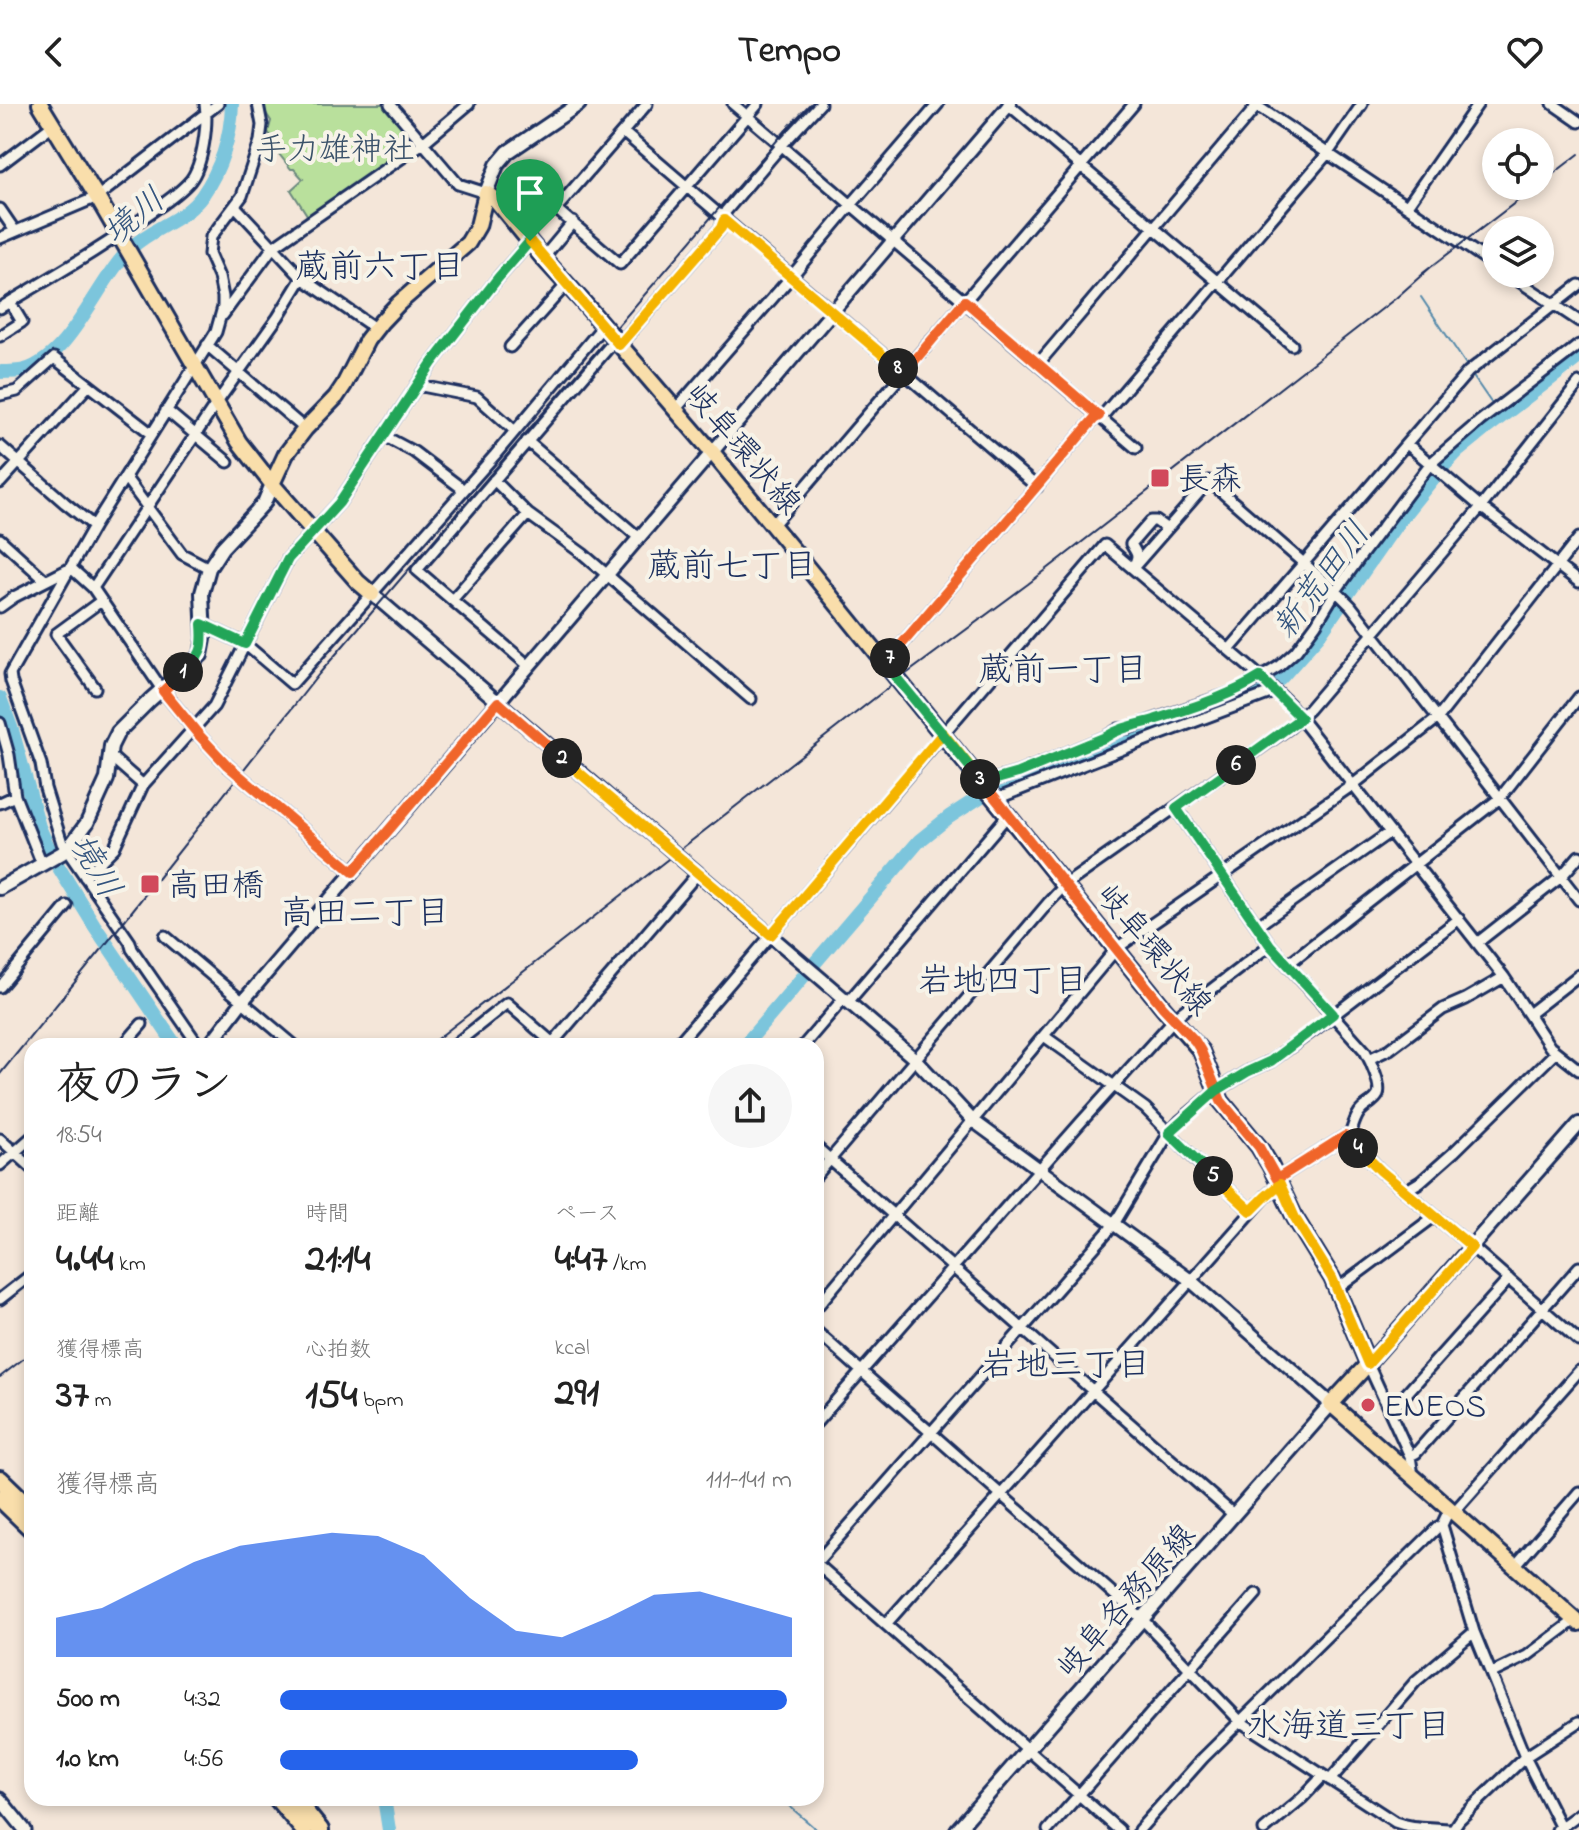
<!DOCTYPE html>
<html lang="ja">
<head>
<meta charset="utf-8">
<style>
	:root { --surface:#fff; --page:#f6f6f6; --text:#222; --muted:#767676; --accent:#2563eb }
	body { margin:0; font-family:"Indie Flower","Klee One",sans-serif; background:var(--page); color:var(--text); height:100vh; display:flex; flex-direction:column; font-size:30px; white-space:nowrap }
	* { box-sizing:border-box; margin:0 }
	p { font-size:26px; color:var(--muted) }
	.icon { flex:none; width:44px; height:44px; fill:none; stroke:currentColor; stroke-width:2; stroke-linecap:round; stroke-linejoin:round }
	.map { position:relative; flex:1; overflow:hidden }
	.side { position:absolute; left:24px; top:934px; width:800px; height:768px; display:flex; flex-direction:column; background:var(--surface); border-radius:24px; box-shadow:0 4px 12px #0003 }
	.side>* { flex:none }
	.buttons { position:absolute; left:1482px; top:24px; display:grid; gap:16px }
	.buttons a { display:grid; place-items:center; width:72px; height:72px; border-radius:50%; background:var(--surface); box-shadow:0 4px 12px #0003; font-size:40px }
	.pin { position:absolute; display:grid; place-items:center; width:68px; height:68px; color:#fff; margin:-82px -34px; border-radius:50% 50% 50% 0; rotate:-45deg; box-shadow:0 0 8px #0007 }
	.pin .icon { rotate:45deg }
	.km { position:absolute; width:40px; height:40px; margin:-20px; border-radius:50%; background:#222; color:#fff; font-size:22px; line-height:40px; text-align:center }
	.round { display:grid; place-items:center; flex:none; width:84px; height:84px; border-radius:42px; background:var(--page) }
	.head { display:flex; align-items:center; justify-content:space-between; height:136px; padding:0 32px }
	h1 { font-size:44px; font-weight:700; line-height:60px }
	.stats { display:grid; grid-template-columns:repeat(3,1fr); gap:12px; height:136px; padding:8px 32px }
	.stats div { display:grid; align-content:center }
	.stats b { font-size:40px; font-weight:700 }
	.stats small { font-size:22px; font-weight:400 }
	.stats p { font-size:22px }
	.chart { height:224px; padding:16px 32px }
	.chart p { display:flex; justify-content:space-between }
	.chart svg { width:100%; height:144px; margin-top:8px; fill:var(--accent); opacity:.7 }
	ul { padding:0 32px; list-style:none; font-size:26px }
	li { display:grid; grid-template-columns:128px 96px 1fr; align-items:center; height:60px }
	li i { height:20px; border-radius:10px; background:var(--accent) }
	header { display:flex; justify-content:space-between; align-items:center; height:104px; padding:0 32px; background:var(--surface); font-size:36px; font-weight:700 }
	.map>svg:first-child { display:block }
	.green { fill:#b9e09c; stroke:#6a887d; stroke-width:2 }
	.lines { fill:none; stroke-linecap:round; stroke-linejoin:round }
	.stream { stroke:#5589aa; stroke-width:2 }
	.river { stroke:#7cc5dc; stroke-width:14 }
	.minor-casing { stroke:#1b2f5e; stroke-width:15 }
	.tertiary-casing { stroke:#1b2f5e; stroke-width:17 }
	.secondary-casing { stroke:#1b2f5e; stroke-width:18 }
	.primary-casing { stroke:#1b2f5e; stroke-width:20 }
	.motorway-casing { stroke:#1b2f5e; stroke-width:22 }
	.minor { stroke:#f7f3e8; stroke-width:9 }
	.tertiary { stroke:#f7f3e8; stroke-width:11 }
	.secondary { stroke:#f7f3e8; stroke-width:12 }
	.primary { stroke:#f9deab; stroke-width:14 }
	.motorway { stroke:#f9deab; stroke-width:16 }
	.rail { stroke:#1b2f5e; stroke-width:2 }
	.split-1-casing { stroke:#fff; stroke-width:16 }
	.split-2-casing { stroke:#fff; stroke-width:16 }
	.split-3-casing { stroke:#fff; stroke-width:16 }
	.split-4-casing { stroke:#fff; stroke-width:16 }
	.split-5-casing { stroke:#fff; stroke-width:16 }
	.split-6-casing { stroke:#fff; stroke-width:16 }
	.split-7-casing { stroke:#fff; stroke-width:16 }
	.split-8-casing { stroke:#fff; stroke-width:16 }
	.split-9-casing { stroke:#fff; stroke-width:16 }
	.split-1 { stroke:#22a559; stroke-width:10 }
	.split-2 { stroke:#f0652b; stroke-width:10 }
	.split-3 { stroke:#f5b400; stroke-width:10 }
	.split-4 { stroke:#f0652b; stroke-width:10 }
	.split-5 { stroke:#f5b400; stroke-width:10 }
	.split-6 { stroke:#22a559; stroke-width:10 }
	.split-7 { stroke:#22a559; stroke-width:10 }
	.split-8 { stroke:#f0652b; stroke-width:10 }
	.split-9 { stroke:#f5b400; stroke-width:10 }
	.poi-dot { fill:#d1495b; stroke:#f7f3e8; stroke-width:3 }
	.labels { text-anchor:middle; stroke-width:8; stroke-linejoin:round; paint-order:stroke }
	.park-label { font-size:32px; fill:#3b526a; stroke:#f7f3e8 }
	.street-label { font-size:32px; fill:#1b2f5e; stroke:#f7f3e8 }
	.poi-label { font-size:32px; fill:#1b2f5e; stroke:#f7f3e8; text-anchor:start }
	.water-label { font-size:34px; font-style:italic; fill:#33547e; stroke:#f7f3e8 }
	.neighbourhood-label { font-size:34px; fill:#1b2f5e; stroke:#f7f3e8 }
</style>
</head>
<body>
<header><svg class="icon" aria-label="back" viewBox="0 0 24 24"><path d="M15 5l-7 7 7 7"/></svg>Tempo<svg class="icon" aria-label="heart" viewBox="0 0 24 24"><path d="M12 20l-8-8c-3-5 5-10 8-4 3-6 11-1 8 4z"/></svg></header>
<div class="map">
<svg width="1579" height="1726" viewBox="0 0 1579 1726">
	<rect width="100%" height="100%" fill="#f4e6d9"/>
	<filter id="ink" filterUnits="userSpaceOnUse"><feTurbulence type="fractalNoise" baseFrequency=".0125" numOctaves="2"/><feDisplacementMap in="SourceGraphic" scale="16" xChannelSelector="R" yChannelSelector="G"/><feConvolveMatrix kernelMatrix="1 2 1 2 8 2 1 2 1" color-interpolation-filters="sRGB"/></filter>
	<g filter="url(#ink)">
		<!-- green -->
		<path class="green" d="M260,0H392L423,39L311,117L291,86L303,75L294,65H291L279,50L282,46L268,28L271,17Z"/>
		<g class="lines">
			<!-- stream -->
			<path class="stream" d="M1421,193L1467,262
				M1472,271L1492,300
				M252,900L303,942
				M816,1520L819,1523L816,1526
				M780,1694L817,1726"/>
			<!-- river -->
			<path class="river" d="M0,268C8,268 17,268 25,266C72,252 98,175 132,143C153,123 185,116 202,92C221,65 231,32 232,0
				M0,594L12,626L39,723L53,754L94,821L176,942
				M744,942L919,737L949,713L983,691L1122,638L1250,591L1280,575L1319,531L1398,418L1439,367L1458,347L1484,326L1579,253
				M384,1694L389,1726"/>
			<defs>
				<path id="minor" d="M390,0L458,80L486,89
					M647,0L556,105L620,160L758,0
					M733,0L1136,344
					M1008,0L1292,241
					M1254,0L1496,162
					M1553,0L1579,18
					M623,28L1037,383
					M0,61L53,21
					M1407,102L1478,0
					M236,103L302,174L376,225
					M0,105L15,127
					M0,134L97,93L218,0
					M543,154L573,118
					M1508,170L1579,217
					M0,204C49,174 100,146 146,112C161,101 178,91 190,77C203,61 208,20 205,0
					M223,211L273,143L423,39L469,0
					M0,232L22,218L10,198
					M207,241L305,325
					M619,241L721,124L726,107L782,41L820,0
					M510,243L567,180
					M1038,260L1257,2
					M417,281L477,293L515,327
					M0,291L17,287L54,254L152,330
					M166,306L228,358
					M675,306L791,173L851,101L938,0
					M384,332L414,348L464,386
					M527,337L638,433
					M1407,340L1481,403L1579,478
					M0,342L65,399L94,422
					M125,373L182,450L209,464
					M494,376L528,410L583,450L751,595
					M0,379L89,281
					M772,422L1134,0
					M1167,425L1156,417H1151L1131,440C1138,452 1139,450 1133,464L1209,377L1338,489L1351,502L1579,796
					M0,435L45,476
					M71,464L93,484L163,587L198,630L227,661L353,768
					M93,484L216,300L278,213L302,174
					M452,496L528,410
					M0,503L14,493L71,464
					M202,520L245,540L292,580L495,351L603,222
					M1229,546L1468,268L1579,181
					M885,560L1094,315L1105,309L1328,49L1362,0
					M529,562L417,466L615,236
					M95,584L56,530L101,497
					M0,619L9,651L15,692L42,760
					M110,652L143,681
					M983,679L1018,669L1106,633L1119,625L1129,624L1240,586L1278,563L1296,547L1316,520L1336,487L1363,449L1430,360L1480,317L1579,241
					M996,695L1151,634L1276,587
					M0,699L15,692
					M1176,704L1270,841L1365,947C1370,956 1382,981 1378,991C1374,999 1363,1002 1359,1009C1354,1016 1352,1026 1349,1034
					M85,773L114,744L143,681L214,602L288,455L339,399L432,259L498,174L530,137
					M1257,822L1390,728
					M165,832L295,942
					M1477,839L1561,773L1579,752
					M1288,860L1500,694L1579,593
					M0,883L67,802
					M848,898L1008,711
					M1529,910L1579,871
					M1044,932L1145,1004L1199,1059L1251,1107
					M123,942L142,920
					M199,942L132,845L130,838L62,739L45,684L41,660L11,577L10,570L94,422L216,228L223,203V193L219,173L209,150L211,133L242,92L260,37L262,21L258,0
					M453,942L507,899L555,941
					M550,942L698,769
					M676,942L1105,441L1262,574L1289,600L1504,873L1550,943L1579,966
					M803,942L844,894
					M1369,955L1390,945L1443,905L1466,895L1504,873
					M1349,1034L1381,1067L1472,1143L1579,1237
					M0,1035L32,1064
					M816,1043L1234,1411
					M0,1061L32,1033
					M816,1072L1049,798L1065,781L1290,623L1309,605L1481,403L1579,279
					M1277,1075L1345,1032L1349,1034
					M1405,1087L1420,1078L1454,1048L1556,948
					M1337,1185L1435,1112
					M0,1195L32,1170
					M816,1204L1117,844L1354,680L1438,614L1579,434
					M816,1227L1142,1515L1241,1618L1395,1718C1416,1726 1432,1722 1455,1726
					M1368,1260L1410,1352L1412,1365V1371
					M1390,1308L1509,1175
					M816,1319L1082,1017L1178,911L1270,841
					M1410,1352L1416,1349L1579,1163
					M1450,1404L1442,1421L1474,1528L1525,1653L1562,1726
					M1454,1408L1579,1267
					M1514,1463L1579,1388
					M886,1520L1266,1092L1280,1080
					M1492,1569L1527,1552L1575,1516
					M1330,1676L1416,1577L1474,1528
					M1453,1725L1459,1716L1525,1653L1579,1618
					M1048,1726L1256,1490
					M1119,1726L816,1459L1106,1130L1114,1120L1169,1029L1180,1017L1216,987L1247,968L1271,957L1314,926L1459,815
					M1139,1726L1203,1654L1438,1423L1442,1421
					M1264,1726L1302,1694L1323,1672
					M1557,1726L1579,1710"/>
				<path id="tertiary" d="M372,490L916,956L972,1016L1190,1176L1331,1300
					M213,936L242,898L353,768L1010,0
					M0,1695L25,1726"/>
				<path id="secondary" d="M486,89L497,61L508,48L579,0
					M0,784L62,749L73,738L87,719L107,675L111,642L118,628L150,596L201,551L204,535L202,489L209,464L222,444L264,399L272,380
					M1368,1260L1579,1020
					M957,1726L1331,1300"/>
				<path id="primary" d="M40,0L97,93L239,338L272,380L314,428L358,478L372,490
					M272,380L286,350L305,325L336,293L344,281L367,236L381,218L399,199L468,139L478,122L486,89L495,95L543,154L583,198L712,348L802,457L1163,903L1201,947L1221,997L1259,1043L1270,1061L1295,1114L1332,1174L1368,1260L1331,1300L1579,1519"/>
				<path id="motorway" d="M0,1375L32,1406
					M0,1394L32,1425
					M277,1694L304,1726
					M294,1694L320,1726"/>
			</defs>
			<!-- minor casing -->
			<use href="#minor" class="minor-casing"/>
			<!-- tertiary casing -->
			<use href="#tertiary" class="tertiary-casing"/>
			<!-- secondary casing -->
			<use href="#secondary" class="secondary-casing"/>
			<!-- primary casing -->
			<use href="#primary" class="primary-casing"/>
			<!-- motorway casing -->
			<use href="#motorway" class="motorway-casing"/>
			<!-- minor -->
			<use href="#minor" class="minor"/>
			<!-- tertiary -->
			<use href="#tertiary" class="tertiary"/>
			<!-- secondary -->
			<use href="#secondary" class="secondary"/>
			<!-- primary -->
			<use href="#primary" class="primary"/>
			<!-- motorway -->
			<use href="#motorway" class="motorway"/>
			<!-- rail -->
			<path class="rail" d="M1540,80L1579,50
				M1423,169L1537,82
				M428,942L898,576L1028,480L1396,194L1432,162
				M0,970L102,845L319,570L792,19L810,0
				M0,1273L32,1248"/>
		</g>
	</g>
	<g class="lines" filter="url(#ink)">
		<defs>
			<path id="split-1" d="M183,568C202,551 204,546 202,520L245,540L288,455L339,399L432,259L498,174L530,137"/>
			<path id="split-2" d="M183,568L163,587L198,630L227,661L353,768L498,598L562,654"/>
			<path id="split-3" d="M562,654L771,831L943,629L980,675"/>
			<path id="split-4" d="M980,675L1163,903L1195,937L1201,947L1221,997L1259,1043L1277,1075L1345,1032L1349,1034L1358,1044"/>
			<path id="split-5" d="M1213,1072L1251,1107L1266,1092L1280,1080L1295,1114L1332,1174L1368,1260L1472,1143L1381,1067L1358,1044"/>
			<path id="split-6" d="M1213,1072L1169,1029L1216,987L1247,968L1271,957L1333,910L1270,841L1176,704L1236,661"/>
			<path id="split-7" d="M890,554L885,560L983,679L1018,669L1106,633C1121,623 1137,621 1154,616C1190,604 1228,593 1260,573L1301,614L1236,661"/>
			<path id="split-8" d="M890,554L1094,315L1099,312L965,197L904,269L898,264"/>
			<path id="split-9" d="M530,137L619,241L721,124L724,116L898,264"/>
		</defs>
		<!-- split-1 casing -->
		<use href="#split-1" class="split-1-casing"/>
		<!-- split-2 casing -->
		<use href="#split-2" class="split-2-casing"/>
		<!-- split-3 casing -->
		<use href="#split-3" class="split-3-casing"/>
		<!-- split-4 casing -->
		<use href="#split-4" class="split-4-casing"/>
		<!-- split-5 casing -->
		<use href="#split-5" class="split-5-casing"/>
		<!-- split-6 casing -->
		<use href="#split-6" class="split-6-casing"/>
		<!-- split-7 casing -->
		<use href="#split-7" class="split-7-casing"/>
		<!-- split-8 casing -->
		<use href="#split-8" class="split-8-casing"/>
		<!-- split-9 casing -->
		<use href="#split-9" class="split-9-casing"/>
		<!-- split-1 -->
		<use href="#split-1" class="split-1"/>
		<!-- split-2 -->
		<use href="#split-2" class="split-2"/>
		<!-- split-3 -->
		<use href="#split-3" class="split-3"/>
		<!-- split-4 -->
		<use href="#split-4" class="split-4"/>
		<!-- split-5 -->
		<use href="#split-5" class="split-5"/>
		<!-- split-6 -->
		<use href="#split-6" class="split-6"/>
		<!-- split-7 -->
		<use href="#split-7" class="split-7"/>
		<!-- split-8 -->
		<use href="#split-8" class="split-8"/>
		<!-- split-9 -->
		<use href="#split-9" class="split-9"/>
	</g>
	<!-- markers -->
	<g class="poi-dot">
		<rect x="1150" y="364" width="20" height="20" rx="4"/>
		<rect x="140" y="770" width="20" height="20" rx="4"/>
		<circle cx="1368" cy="1301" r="8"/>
	</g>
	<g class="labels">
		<!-- park labels -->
		<g class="park-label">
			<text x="335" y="55">手力雄神社</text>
		</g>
		<!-- street labels -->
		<g class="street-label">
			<text transform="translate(744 344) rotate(50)" y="11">岐阜環状線</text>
			<text transform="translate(1155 845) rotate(50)" y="11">岐阜環状線</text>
			<text transform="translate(1125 1496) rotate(-49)" y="11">岐阜各務原線</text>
		</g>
		<!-- poi labels -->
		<g class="poi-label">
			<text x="1178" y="385">長森</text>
			<text x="168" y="791">高田橋</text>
			<text x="1384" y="1312">ENEOS</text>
		</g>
		<!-- water labels -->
		<g class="water-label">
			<text transform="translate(133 111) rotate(-40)" y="12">境川</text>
			<text transform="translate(1320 475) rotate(-53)" y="12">新荒田川</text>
			<text transform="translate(97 761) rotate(60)" y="12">境川</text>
		</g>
		<!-- neighbourhood labels -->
		<g class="neighbourhood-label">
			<text x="380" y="173">蔵前六丁目</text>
			<text x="732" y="472">蔵前七丁目</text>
			<text x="1063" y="576">蔵前一丁目</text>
			<text x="365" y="819">高田二丁目</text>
			<text x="1003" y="887">岩地四丁目</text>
			<text x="1066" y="1271">岩地三丁目</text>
			<text x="1349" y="1632">水海道三丁目</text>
		</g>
	</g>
</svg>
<div class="buttons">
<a><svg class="icon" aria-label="locate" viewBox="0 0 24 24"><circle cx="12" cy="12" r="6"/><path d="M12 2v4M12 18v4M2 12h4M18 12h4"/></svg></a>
<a><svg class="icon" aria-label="layers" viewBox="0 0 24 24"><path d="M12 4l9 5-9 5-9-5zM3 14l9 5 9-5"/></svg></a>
</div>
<div class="pin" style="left:530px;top:137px;background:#1e9e55"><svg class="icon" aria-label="arrive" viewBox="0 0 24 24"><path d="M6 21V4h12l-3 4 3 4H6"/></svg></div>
<b class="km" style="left:183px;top:568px">1</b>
<b class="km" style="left:562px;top:654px">2</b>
<b class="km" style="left:980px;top:675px">3</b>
<b class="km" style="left:1358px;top:1044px">4</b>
<b class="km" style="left:1213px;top:1072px">5</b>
<b class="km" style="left:1236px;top:661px">6</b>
<b class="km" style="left:890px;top:554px">7</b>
<b class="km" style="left:898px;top:264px">8</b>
<section class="side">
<div class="head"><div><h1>夜のラン</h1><p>18:54</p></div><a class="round"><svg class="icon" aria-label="share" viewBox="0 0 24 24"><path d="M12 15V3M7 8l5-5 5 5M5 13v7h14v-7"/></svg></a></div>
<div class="stats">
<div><p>距離</p><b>4.44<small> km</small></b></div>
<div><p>時間</p><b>21:14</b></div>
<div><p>ペース</p><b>4:47<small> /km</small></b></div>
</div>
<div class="stats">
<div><p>獲得標高</p><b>37<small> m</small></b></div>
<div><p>心拍数</p><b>154<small> bpm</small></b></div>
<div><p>kcal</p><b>291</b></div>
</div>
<div class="chart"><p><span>獲得標高</span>111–141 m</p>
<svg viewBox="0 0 160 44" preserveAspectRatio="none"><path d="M0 44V32L10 29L20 22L30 15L40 10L50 8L60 6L70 7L80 13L90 26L100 36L110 38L120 32L130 25L140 24L150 28L160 32V44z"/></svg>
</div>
<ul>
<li><b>500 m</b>4:32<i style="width:99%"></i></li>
<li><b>1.0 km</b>4:56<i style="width:70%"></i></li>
</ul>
</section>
</div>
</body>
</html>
